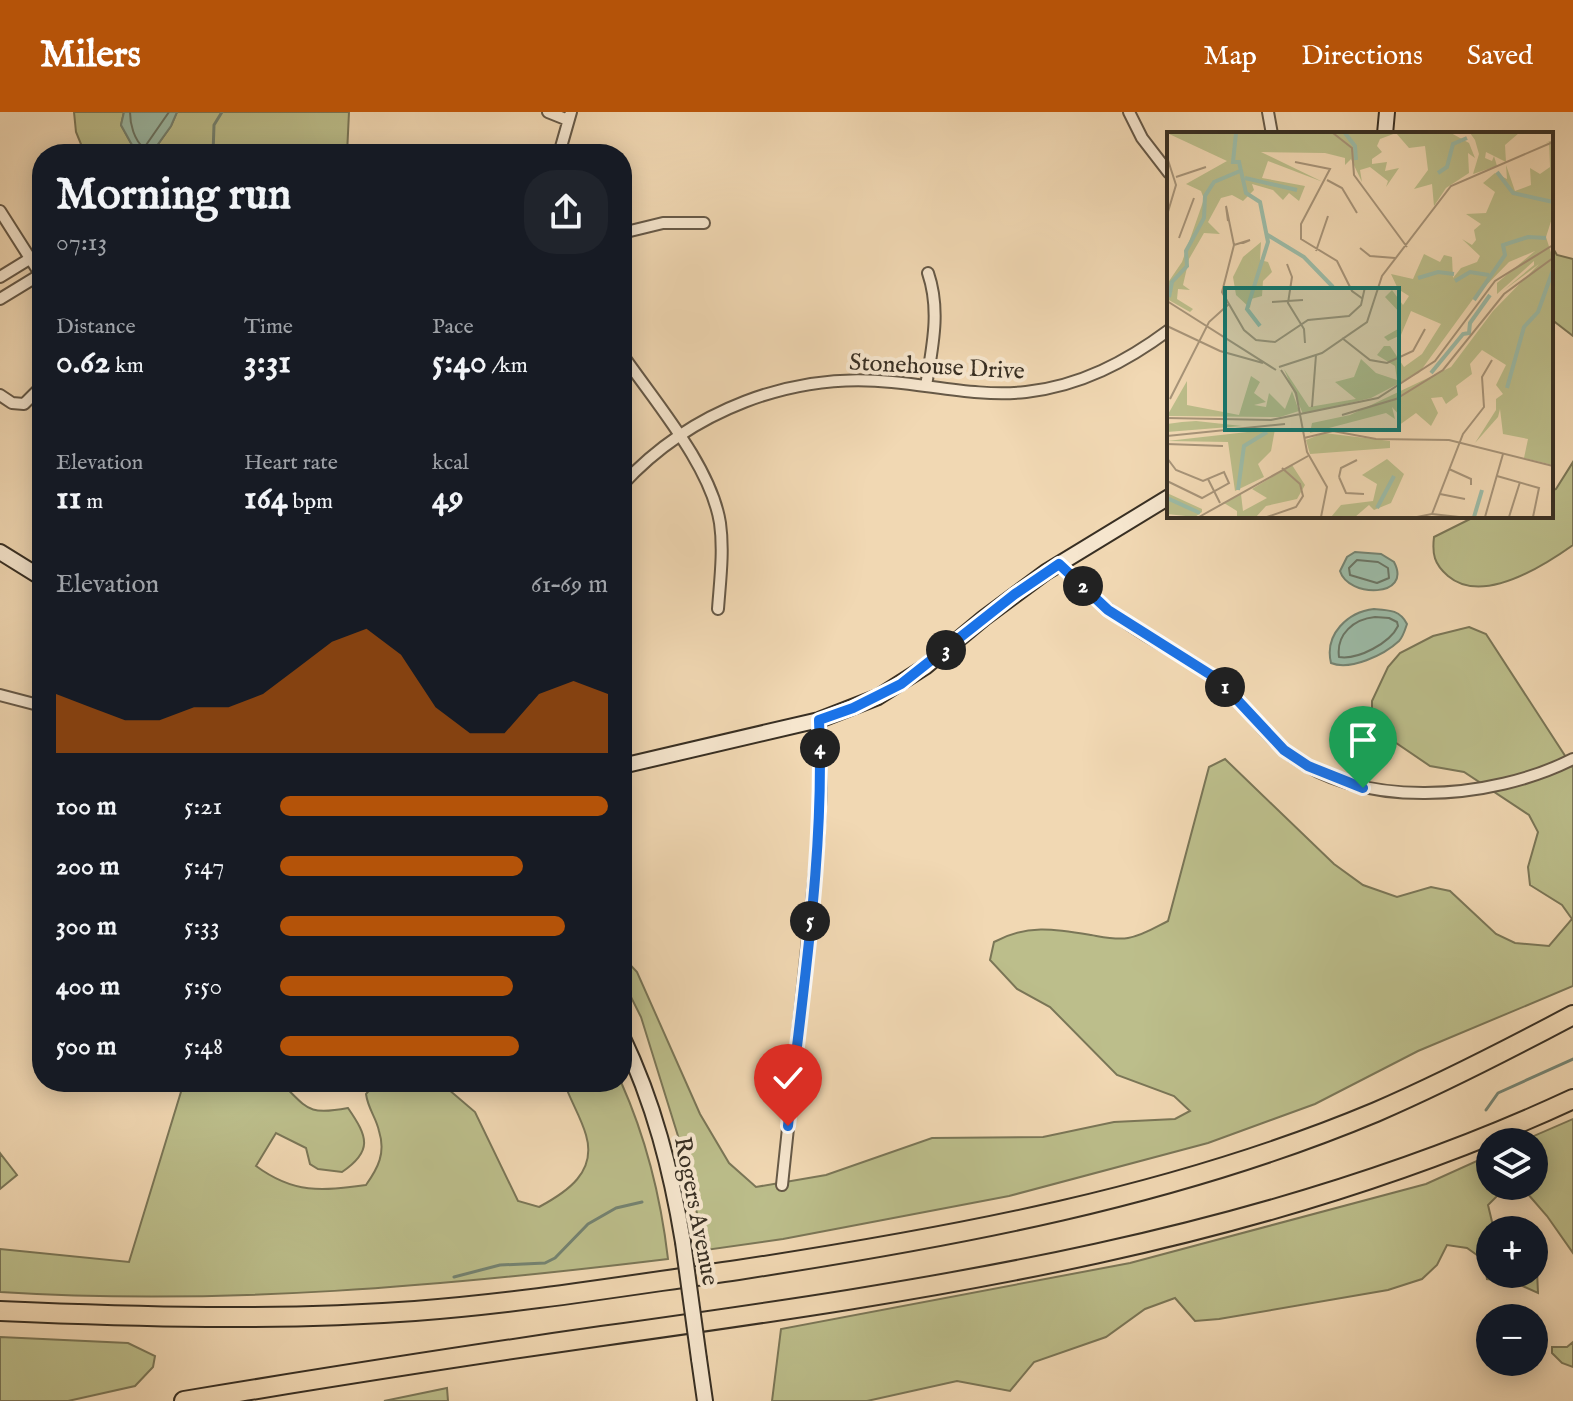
<!DOCTYPE html>
<html lang="en">
<head>
<meta charset="utf-8">
<style>
	:root { --surface:#171b24; --page:#20242c; --text:#f1f3f6; --muted:#9ea1a6; --accent:#b45309 }
	body { margin:0; font-family:"IM FELL English",serif; background:var(--page); color:var(--text); height:100vh; display:flex; flex-direction:column; font-size:30px; white-space:nowrap }
	* { box-sizing:border-box; margin:0 }
	p { font-size:26px; color:var(--muted) }
	.icon { flex:none; width:44px; height:44px; fill:none; stroke:currentColor; stroke-width:2; stroke-linecap:round; stroke-linejoin:round }
	.map { position:relative; flex:1; overflow:hidden }
	.side { position:absolute; left:32px; top:32px; width:600px; height:948px; display:flex; flex-direction:column; background:var(--surface); border-radius:32px; box-shadow:0 4px 20px #0003 }
	.side>* { flex:none }
	.tools { position:absolute; left:1476px; top:1016px; display:grid; gap:16px }
	.tools a { display:grid; place-items:center; width:72px; height:72px; border-radius:50%; background:var(--surface); box-shadow:0 4px 20px #0003; font-size:40px }
	.pin { position:absolute; display:grid; place-items:center; width:68px; height:68px; color:#fff; margin:-82px -34px; border-radius:50% 50% 50% 0; rotate:-45deg; box-shadow:0 0 8px #0007 }
	.pin .icon { rotate:45deg }
	.km { position:absolute; width:40px; height:40px; margin:-20px; border-radius:50%; background:#222; color:#fff; font-size:22px; line-height:40px; text-align:center }
	.round { display:grid; place-items:center; flex:none; width:84px; height:84px; border-radius:32px; background:var(--page) }
	.headline { display:flex; align-items:center; justify-content:space-between; height:136px; padding:0 24px }
	h1 { font-size:44px; font-weight:700; line-height:60px }
	.stats { display:grid; grid-template-columns:repeat(3,1fr); gap:12px; height:136px; padding:8px 24px }
	.stats div { display:grid; align-content:center }
	.stats b { font-size:34px; font-weight:700 }
	.stats small { font-size:22px; font-weight:400 }
	.stats p { font-size:22px }
	.chart { height:224px; padding:16px 24px }
	.chart p { display:flex; justify-content:space-between }
	.chart svg { width:100%; height:144px; margin-top:8px; fill:var(--accent); opacity:.7 }
	ul { padding:0 24px; list-style:none; font-size:26px }
	li { display:grid; grid-template-columns:128px 96px 1fr; align-items:center; height:60px }
	li i { height:20px; border-radius:10px; background:var(--accent) }
	header { display:flex; align-items:center; gap:48px; box-sizing:border-box; height:112px; padding:0 40px; background:var(--accent); color:#fff }
	header strong { font-size:38px }
	nav { display:flex; gap:44px; margin-inline-start:auto; font-size:28px }
	.map>svg:first-child { display:block }
	.green { fill:#bcbe8b; stroke:#7a7657; stroke-width:2 }
	.water { fill:#9cbba7; stroke:#748372; stroke-width:2 }
	.lines { fill:none; stroke-linecap:round; stroke-linejoin:round }
	.shore { stroke:#6a7565; stroke-width:2 }
	.stream { stroke:#748372; stroke-width:3 }
	.street-casing { stroke:#665947; stroke-width:14 }
	.secondary-casing { stroke:#382f23; stroke-width:18 }
	.highway-casing { stroke:#382f23; stroke-width:22 }
	.street { stroke:#f6e6ce; stroke-width:10 }
	.secondary { stroke:#f6e6ce; stroke-width:14 }
	.highway { stroke:#f1d8b3; stroke-width:18 }
	.secondary-bridge-casing { stroke:#382f23; stroke-width:18; stroke-linecap:butt }
	.secondary-bridge { stroke:#f6e6ce; stroke-width:14 }
	.route-casing { stroke:#fff; stroke-width:16 }
	.route { stroke:#1a73e8; stroke-width:10 }
	.labels { text-anchor:middle; stroke-width:8; stroke-linejoin:round; paint-order:stroke }
	.street-label { font-size:24px; fill:#382f23; stroke:#f6e6ce }
	.inset-river { fill:none; stroke:#9cbba7; stroke-width:4 }
	.inset-road { fill:none; stroke:#a79479; stroke-width:2 }
	.view { fill:#0f766e; fill-opacity:0.15; stroke:#0f766e; stroke-width:4 }
	.inset-edge { fill:none; stroke:#382f23; stroke-width:4 }
</style>
</head>
<body>
<header>
<strong>Milers</strong>
<nav><a>Map</a><a>Directions</a><a>Saved</a></nav>
</header>
<div class="map">
<svg width="1573" height="1289" viewBox="0 0 1573 1289">
	<rect width="100%" height="100%" fill="#f1d8b3"/>
	<filter id="stains"><feTurbulence type="fractalNoise" baseFrequency=".0025" numOctaves="4"/><feColorMatrix values="0 0 0 0 .2 0 0 0 0 .09 0 0 0 0 .02 0 0 0 .5 -.17"/></filter>
	<radialGradient id="worn" r=".72"><stop offset=".6" stop-color="#630" stop-opacity="0"/><stop offset="1" stop-color="#630" stop-opacity=".3"/></radialGradient>
	<!-- green -->
	<path class="green" d="M74,0H124L121,13L137,42H85L76,20Z
		M177,0H349L347,42H151L171,14Z
		M1551,133L1557,143L1573,147V224L1551,207Z
		M1573,350V433C1542,455 1482,493 1448,464C1434,452 1432,442 1434,425L1476,404H1551V379L1556,377Z
		M1469,515L1486,522L1573,656V874L1418,939L1315,992L1208,1031L1009,1084L783,1127L706,1138L678,1024L641,905L622,867V844L637,860L700,1002L729,1051L756,1075L826,1063L932,1026L1043,1025L1114,1010L1175,1007L1190,999L1174,984L1117,963L1050,895L1017,877L990,848L994,830C1027,812 1055,817 1091,823C1103,825 1116,828 1128,826C1142,824 1156,815 1168,809L1209,655L1225,647L1334,752L1363,773L1397,785L1431,775L1450,779L1496,822L1515,831L1549,834L1572,807L1562,793L1530,773L1528,755L1538,720L1529,703L1464,660L1430,654L1383,622L1372,606V589L1388,555L1400,541L1433,524Z
		M184,970H280C308,996 306,1004 348,996C368,1025 373,1039 342,1060L318,1057L310,1052L306,1036L276,1021L256,1054C294,1082 321,1079 366,1073C378,1056 386,1041 379,1019C376,1005 368,997 366,982L376,970L441,971L475,1000L518,1089L539,1095C567,1080 597,1060 586,1023C581,1005 570,988 564,970H621C646,1026 661,1087 668,1147C446,1174 223,1194 0,1180V1137L129,1150Z
		M1573,1007V1141L1547,1104L1527,1081L1506,1075L1488,1093L1494,1118H1490V1162H1534V1155L1537,1159L1538,1181L1516,1171L1487,1167L1484,1148L1467,1136L1447,1133L1437,1153L1422,1167L1388,1178L1219,1207L1195,1209L1175,1186L1145,1197L1106,1225L1034,1250L1010,1279L957,1269L867,1289H772L781,1217L1130,1151L1426,1072L1490,1043V1074H1534V1030H1520Z
		M0,1041L17,1063L0,1077Z
		M0,1225L128,1231L155,1244L153,1255L135,1274L68,1289H0Z
		M1573,1230V1255L1562,1251L1552,1241V1235H1567Z
		M447,1276L448,1289H384Z"/>
	<!-- water -->
	<path class="water" d="M124,0H177L171,14L151,42H137L121,13Z
		M1355,440L1381,442L1394,450C1413,486 1348,486 1340,459L1347,445Z
		M1374,497C1389,498 1400,498 1407,512C1405,518 1403,525 1399,529C1384,543 1350,559 1331,551C1324,522 1348,500 1374,497Z"/>
	<g class="lines">
		<!-- shore -->
		<path class="shore" d="M130,0C130,12 134,28 144,36L169,0
			M1357,448L1378,450L1388,456L1389,466L1377,471L1350,463L1349,456Z
			M1375,505L1389,506L1397,510L1398,514C1390,531 1358,548 1339,545C1336,522 1354,507 1375,505Z"/>
		<!-- stream -->
		<path class="stream" d="M213,42L214,13L222,0
			M1486,998L1498,981L1573,947
			M454,1165L500,1153L545,1151L555,1146L588,1112L616,1096L642,1090"/>
		<defs>
			<path id="street" d="M548,0L568,8
				M1129,0L1142,26L1169,61
				M1268,0L1272,22
				M559,42L571,0
				M0,99L42,165
				M622,121L663,111H704
				M0,165L31,146
				M0,187L41,162
				M622,242C655,290 711,354 720,411C724,439 720,469 718,497
				M926,274C932,236 941,199 928,161
				M0,283L12,291L24,292L42,274
				M622,373C690,299 792,259 892,270C936,274 981,285 1026,280C1080,274 1126,250 1169,218
				M1059,452C1082,474 1105,497 1133,515C1158,532 1186,545 1211,563C1239,584 1257,614 1283,637C1355,700 1493,688 1573,647
				M0,583L42,594
				M782,1073L818,732L821,676L819,608"/>
			<path id="secondary" d="M1385,22L1387,0
				M0,440L42,466
				M622,654L819,608L878,585L925,555L984,506L1046,460L1169,385
				M622,924C654,991 671,1058 683,1130
				M699,1247L705,1289"/>
			<path id="highway" d="M0,1199C138,1205 277,1209 415,1199C523,1191 630,1173 738,1158C954,1125 1173,1085 1376,1000C1443,971 1509,937 1573,903
				M184,1289C323,1266 462,1244 602,1224C932,1178 1268,1129 1573,987"/>
		</defs>
		<!-- street casing -->
		<use href="#street" class="street-casing"/>
		<!-- secondary casing -->
		<use href="#secondary" class="secondary-casing"/>
		<!-- highway casing -->
		<use href="#highway" class="highway-casing"/>
		<!-- street -->
		<use href="#street" class="street"/>
		<!-- secondary -->
		<use href="#secondary" class="secondary"/>
		<!-- highway -->
		<use href="#highway" class="highway"/>
		<defs>
			<path id="secondary-bridge" d="M683,1130L699,1247"/>
		</defs>
		<!-- secondary-bridge casing -->
		<use href="#secondary-bridge" class="secondary-bridge-casing"/>
		<!-- secondary-bridge -->
		<use href="#secondary-bridge" class="secondary-bridge"/>
	</g>
	<g class="lines">
		<defs>
			<path id="route" d="M788,1014C802,879 825,743 819,608L853,596L901,572L1015,482L1059,452L1108,498L1211,563L1228,578L1284,638L1308,654L1363,676"/>
		</defs>
		<!-- route casing -->
		<use href="#route" class="route-casing"/>
		<!-- route -->
		<use href="#route" class="route"/>
	</g>
	<g class="labels">
		<!-- street labels -->
		<g class="street-label">
			<text transform="translate(937 254) rotate(3)" y="8">Stonehouse Drive</text>
			<text transform="translate(697 1099) rotate(79)" y="8">Rogers Avenue</text>
		</g>
	</g>
	<!-- overview -->
	<g transform="translate(1167 20)">
		<rect width="386" height="386" fill="#f1d8b3"/>
		<path d="M0,1H284L302,11L308,26L301,21L302,41L279,56L267,74L265,52L247,57L261,38L258,14L242,16L229,1L213,7L210,14L215,20L205,27V32L220,30L218,39L232,36L219,55L221,49L203,35L193,38L195,50L184,27L178,33V26L158,21L94,20L156,50L101,29L95,46L138,54L132,69L122,61L116,68L106,58L85,52L87,58L76,69L65,63L54,66L41,90L53,102L37,101L22,127L16,153L23,158L11,157L10,167L26,177L23,180L0,167V152L15,130L37,67L34,59L19,52L60,29ZM291,1H352L338,13L339,30L319,20L318,26L325,29L327,24L330,34L306,42L312,22L308,8L303,1ZM386,8V83L379,105L386,127V333L357,326L361,307L336,302L333,277L331,285L308,311L329,278V267L336,262L329,253L339,233L315,218L303,232L305,242L289,254L291,263L279,272L275,265L264,266L271,281L264,294L249,281L231,294L233,284L225,275L228,287L219,281L143,301L145,291L183,283L284,235L326,179L372,132L337,158L367,133V129L330,162V151L368,119L342,130L306,167L252,241L204,266L136,282L117,237L142,275L189,267L168,250L187,245L194,227L209,241L230,248L228,234L210,223L217,214H223L237,235L255,222L274,192L244,179L234,203L221,209L217,205L231,197L234,182L218,165L225,158L236,173L242,164L231,157L224,142L246,147L257,122L273,130L277,123L285,125L286,146L294,136L310,130L313,124L295,107L305,113L309,108L307,98L314,92L299,82L319,81L328,60L316,51L328,41L340,47L339,33L348,59L364,53L363,36L373,42L383,35L382,10L378,11ZM94,110L93,128L101,130L105,140L96,149L95,164L84,167L83,176L69,163L66,145L76,125ZM84,244L93,250L87,261L99,270L87,273L99,275L102,261L118,277L125,259L132,279L113,285L0,284L20,249V273L72,283ZM15,290L29,289L75,294L0,300V292ZM108,297L104,319L91,332L97,345L68,359L61,310L0,309ZM157,301L223,309V316L143,322L139,308ZM220,327L237,342L224,371L207,378L202,373L188,385H164L174,373L206,369L210,352L195,343ZM125,333L138,353L130,367L99,374L89,385H70V379L57,371L74,362L76,379L100,366L85,357ZM0,361L35,377V380L28,385L0,382Z" fill="#bcbe8b"/>
		<path class="inset-river" d="M69,1L66,30H72L79,61L93,70L101,110L80,177L93,194M178,1L188,14L189,28M330,40L346,61L386,70M271,41L280,35L286,12L300,6M78,46L130,58M99,102L137,125L166,155M251,146L271,140L287,142M288,149L303,140L322,143M2,165L5,150L20,134L19,119L37,86L38,64L47,50L73,39M307,168L338,123L336,113L361,105L379,106M264,241L296,202L302,201L303,191L323,163M340,256L357,195L371,180L386,138M71,358L77,314L100,300M0,366L33,381M210,376L227,344M307,385L315,358"/>
		<path class="inset-road" d="M166,1L185,16L187,43L240,115M0,25L9,53L0,83M128,30L163,37L134,92V107L170,129L185,159L196,167M9,45L39,35M160,48L175,56L190,81M61,89L59,74L67,113L55,160L77,198L89,208L108,210L141,188L182,184L194,173L198,155M12,106L27,66M67,113L83,108L76,111M193,116L203,124L228,126M149,119L161,84M120,132L125,145L121,171L137,197L138,211M0,169L109,238M105,170L136,168M0,194L53,219L96,231M175,206L203,228L220,231L246,219L258,197M112,235L155,221L200,190L215,144L284,54L386,10M114,238L129,261L140,320L160,355L154,385M3,267L42,190L62,172M145,275L149,223M175,283L229,267L276,238L337,162L386,126M0,286L104,288L211,266L268,229L328,149L386,113M0,304L118,292M137,306L166,299L209,307L282,308L386,334M0,312L56,314M0,326L9,338L36,349L57,340L62,351L35,366L0,349M282,337L304,347V353M330,344L372,356L366,385M172,345L179,361L197,362M172,345L174,336L190,328M41,347L53,371M273,362L298,367M265,382L292,385M32,385L141,324M100,385L129,375L136,364L133,352L115,336M250,385L265,382L296,302L317,275L315,245L325,228M318,385L336,322M342,385L353,350"/>
		<path class="view" d="M58,156H232V298H58Z"/>
		<rect width="386" height="386" class="inset-edge"/>
	</g>
	<rect width="100%" height="100%" filter="url(#stains)"/>
	<rect width="100%" height="100%" fill="url(#worn)"/>
</svg>
<div class="tools">
<a><svg class="icon" aria-label="layers" viewBox="0 0 24 24"><path d="M12 4l9 5-9 5-9-5zM3 14l9 5 9-5"/></svg></a>
<a>+</a>
<a>−</a>
</div>
<div class="pin" style="left:1363px;top:676px;background:#1e9e55"><svg class="icon" aria-label="arrive" viewBox="0 0 24 24"><path d="M6 21V4h12l-3 4 3 4H6"/></svg></div>
<div class="pin" style="left:788px;top:1014px;background:#d93025"><svg class="icon" aria-label="check" viewBox="0 0 24 24"><path d="M5 12l5 5 9-10"/></svg></div>
<b class="km" style="left:1225px;top:575px">1</b>
<b class="km" style="left:1083px;top:474px">2</b>
<b class="km" style="left:946px;top:538px">3</b>
<b class="km" style="left:820px;top:636px">4</b>
<b class="km" style="left:810px;top:809px">5</b>
<section class="side">
<div class="headline"><div><h1>Morning run</h1><p>07:13</p></div><a class="round"><svg class="icon" aria-label="share" viewBox="0 0 24 24"><path d="M12 15V3M7 8l5-5 5 5M5 13v7h14v-7"/></svg></a></div>
<div class="stats">
<div><p>Distance</p><b>0.62<small> km</small></b></div>
<div><p>Time</p><b>3:31</b></div>
<div><p>Pace</p><b>5:40<small> /km</small></b></div>
</div>
<div class="stats">
<div><p>Elevation</p><b>11<small> m</small></b></div>
<div><p>Heart rate</p><b>164<small> bpm</small></b></div>
<div><p>kcal</p><b>49</b></div>
</div>
<div class="chart"><p><span>Elevation</span>61–69 m</p>
<svg viewBox="0 0 160 44" preserveAspectRatio="none"><path d="M0 44V26L10 30L20 34L30 34L40 30L50 30L60 26L70 18L80 10L90 6L100 14L110 30L120 38L130 38L140 26L150 22L160 26V44z"/></svg>
</div>
<ul>
<li><b>100 m</b>5:21<i style="width:100%"></i></li>
<li><b>200 m</b>5:47<i style="width:74%"></i></li>
<li><b>300 m</b>5:33<i style="width:87%"></i></li>
<li><b>400 m</b>5:50<i style="width:71%"></i></li>
<li><b>500 m</b>5:48<i style="width:73%"></i></li>
</ul>
</section>
</div>
</body>
</html>
